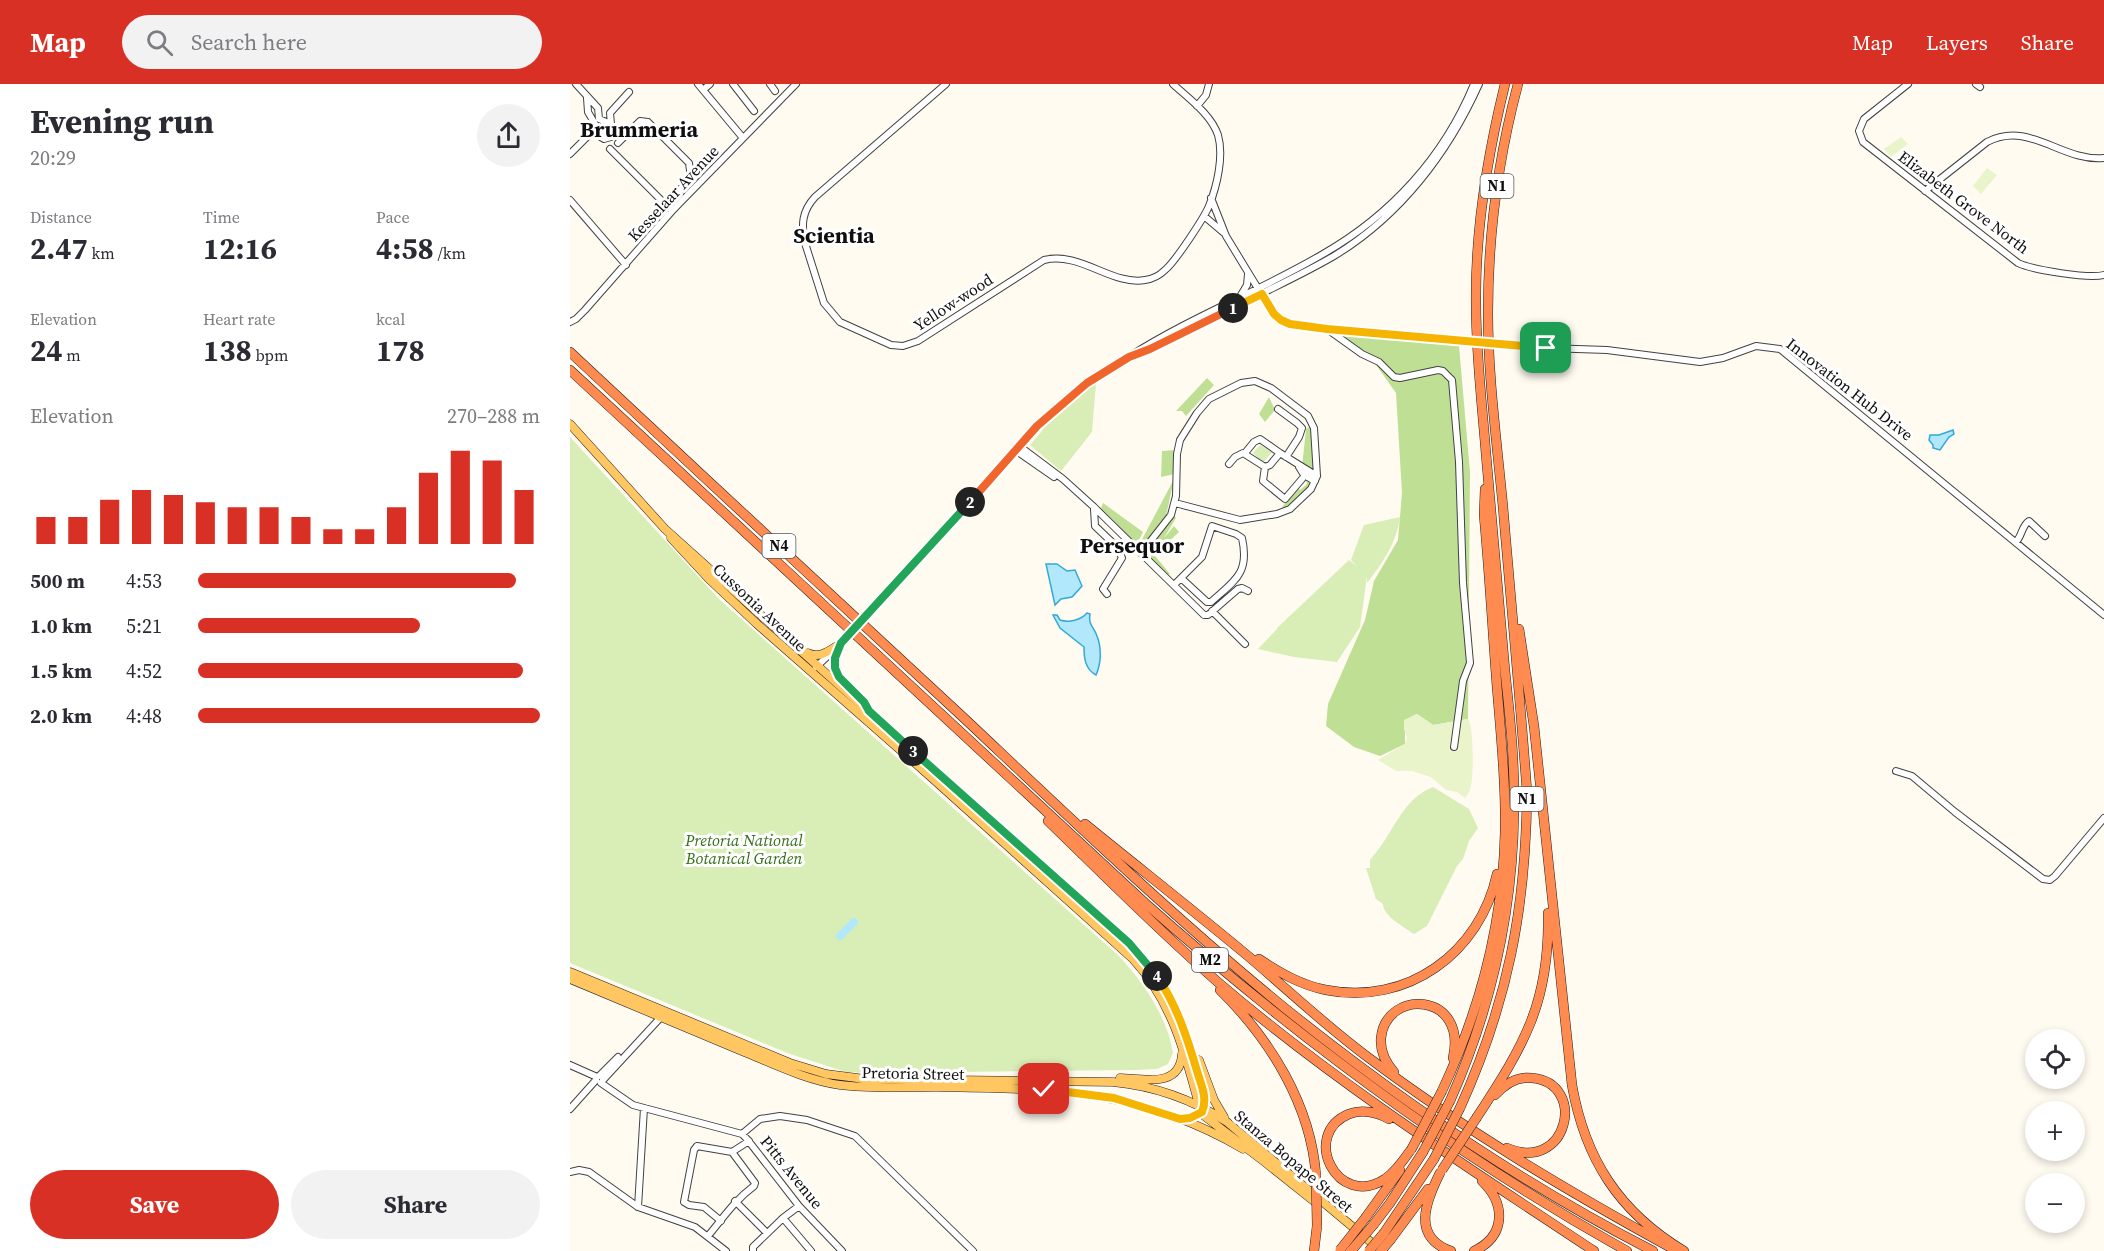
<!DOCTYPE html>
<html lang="en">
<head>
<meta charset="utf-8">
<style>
	:root { --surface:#fff; --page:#f2f2f3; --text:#2b2b33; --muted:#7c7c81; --accent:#d93025 }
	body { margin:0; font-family:"Source Serif 4",serif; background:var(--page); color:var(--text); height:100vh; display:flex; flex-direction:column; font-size:22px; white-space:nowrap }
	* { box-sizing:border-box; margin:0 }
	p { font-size:20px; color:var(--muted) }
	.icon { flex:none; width:33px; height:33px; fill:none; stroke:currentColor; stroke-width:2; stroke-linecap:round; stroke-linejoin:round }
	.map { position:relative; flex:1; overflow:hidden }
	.details { display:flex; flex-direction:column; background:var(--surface); width:570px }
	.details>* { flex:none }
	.controls { position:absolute; left:1455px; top:945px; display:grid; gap:12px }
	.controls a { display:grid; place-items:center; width:60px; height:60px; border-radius:50%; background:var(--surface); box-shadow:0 3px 9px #0003; font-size:30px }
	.pin { position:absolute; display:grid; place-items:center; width:51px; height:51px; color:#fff; margin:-26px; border-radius:12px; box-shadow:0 3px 9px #0006 }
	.km { position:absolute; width:30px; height:30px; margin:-15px; border-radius:50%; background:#222; color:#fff; font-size:16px; line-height:30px; text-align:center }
	.round { display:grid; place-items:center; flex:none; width:63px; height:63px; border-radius:32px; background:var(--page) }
	.summary { display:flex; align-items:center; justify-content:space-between; height:102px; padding:0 30px }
	h1 { font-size:33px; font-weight:700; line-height:45px }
	.stats { display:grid; grid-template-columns:repeat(3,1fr); gap:9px; height:102px; padding:6px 30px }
	.stats div { display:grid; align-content:center }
	.stats b { font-size:30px; font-weight:700 }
	.stats small { font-size:16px; font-weight:400 }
	.stats p { font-size:16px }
	.chart { height:168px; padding:12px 30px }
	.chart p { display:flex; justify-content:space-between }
	.chart svg { width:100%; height:108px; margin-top:6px; stroke:var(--accent); stroke-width:6 }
	.button { display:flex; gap:12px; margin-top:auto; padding:12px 30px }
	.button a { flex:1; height:69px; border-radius:36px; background:var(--accent); color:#fff; font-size:24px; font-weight:700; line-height:69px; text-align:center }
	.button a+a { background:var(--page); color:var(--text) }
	ul { padding:0 30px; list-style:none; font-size:20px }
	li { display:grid; grid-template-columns:96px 72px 1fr; align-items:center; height:45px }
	li i { height:15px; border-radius:8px; background:var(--accent) }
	header { display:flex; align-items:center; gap:36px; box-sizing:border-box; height:84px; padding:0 30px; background:var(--accent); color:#fff }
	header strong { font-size:28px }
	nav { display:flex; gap:33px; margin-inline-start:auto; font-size:21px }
	.search { width:420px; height:54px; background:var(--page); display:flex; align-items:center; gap:15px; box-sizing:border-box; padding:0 21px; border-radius:33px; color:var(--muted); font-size:22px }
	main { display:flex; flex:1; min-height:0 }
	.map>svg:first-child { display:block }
	.green { fill:#d9edb7 }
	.forest { fill:#bfdf95 }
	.pitch { fill:#eaf4ca }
	.water { fill:#b1e8fb; stroke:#33a9d7; stroke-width:1.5 }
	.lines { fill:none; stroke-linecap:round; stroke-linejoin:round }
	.river { stroke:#b1e8fb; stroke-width:8 }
	.minor-casing { stroke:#424242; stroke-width:8 }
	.major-casing { stroke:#202020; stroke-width:9 }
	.highway-casing { stroke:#202020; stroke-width:10 }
	.minor { stroke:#fff; stroke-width:6 }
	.major { stroke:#ffc661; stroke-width:8 }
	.highway { stroke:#ff8b50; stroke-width:9 }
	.minor-bridge-casing { stroke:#424242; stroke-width:8; stroke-linecap:butt }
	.highway-bridge-casing { stroke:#202020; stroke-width:10; stroke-linecap:butt }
	.minor-bridge { stroke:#fff; stroke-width:6 }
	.highway-bridge { stroke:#ff8b50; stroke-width:9 }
	.split-1-casing { stroke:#fff; stroke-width:12 }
	.split-2-casing { stroke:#fff; stroke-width:12 }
	.split-3-casing { stroke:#fff; stroke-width:12 }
	.split-4-casing { stroke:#fff; stroke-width:12 }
	.split-5-casing { stroke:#fff; stroke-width:12 }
	.split-1 { stroke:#f5b400; stroke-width:8 }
	.split-2 { stroke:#f0652b; stroke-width:8 }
	.split-3 { stroke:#22a559; stroke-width:8 }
	.split-4 { stroke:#22a559; stroke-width:8 }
	.split-5 { stroke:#f5b400; stroke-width:8 }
	.labels { text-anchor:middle; stroke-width:6; stroke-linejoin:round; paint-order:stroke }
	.shield { fill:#fff; stroke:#575757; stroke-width:1.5 }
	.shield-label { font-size:15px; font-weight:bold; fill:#0f0f0f }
	.street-label { font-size:16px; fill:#0f0f0f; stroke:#fff }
	.park-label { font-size:16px; font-style:italic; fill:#356d19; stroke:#fff }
	.district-label { font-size:22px; font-weight:bold; fill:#0f0f0f; stroke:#fff }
</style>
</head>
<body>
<header>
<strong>Map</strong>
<div class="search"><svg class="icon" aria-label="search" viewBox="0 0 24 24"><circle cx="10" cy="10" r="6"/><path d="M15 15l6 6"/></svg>Search here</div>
<nav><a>Map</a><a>Layers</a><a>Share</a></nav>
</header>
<main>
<section class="details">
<div class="summary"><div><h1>Evening run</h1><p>20:29</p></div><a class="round"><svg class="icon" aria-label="share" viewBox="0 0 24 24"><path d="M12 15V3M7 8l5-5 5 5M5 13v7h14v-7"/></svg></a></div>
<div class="stats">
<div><p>Distance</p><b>2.47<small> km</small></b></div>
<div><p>Time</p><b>12:16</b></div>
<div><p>Pace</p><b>4:58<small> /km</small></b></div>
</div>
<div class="stats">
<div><p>Elevation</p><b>24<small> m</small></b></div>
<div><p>Heart rate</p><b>138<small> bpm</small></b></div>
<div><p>kcal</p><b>178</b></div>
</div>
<div class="chart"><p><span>Elevation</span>270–288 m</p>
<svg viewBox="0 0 160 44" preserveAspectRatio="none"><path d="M5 44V33M15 44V33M25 44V26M35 44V22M45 44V24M55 44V27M65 44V29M75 44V29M85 44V33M95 44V38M105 44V38M115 44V29M125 44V15M135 44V6M145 44V10M155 44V22"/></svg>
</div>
<ul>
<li><b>500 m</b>4:53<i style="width:93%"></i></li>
<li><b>1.0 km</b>5:21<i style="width:65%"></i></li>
<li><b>1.5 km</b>4:52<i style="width:95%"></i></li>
<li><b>2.0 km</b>4:48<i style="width:100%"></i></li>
</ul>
<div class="button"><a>Save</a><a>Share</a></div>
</section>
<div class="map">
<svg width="1534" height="1167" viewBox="0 0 1534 1167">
	<rect width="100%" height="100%" fill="#fffbf1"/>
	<!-- green -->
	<path class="green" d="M526,299L522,348L491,387L460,361L504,309Z
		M0,353L149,515L550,873C574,900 597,932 603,969L598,980L587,985L565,986L300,989L276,988L220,970L0,879Z
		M690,361L702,368L693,379L683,369Z
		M830,433C827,458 812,480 797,499V492L790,543L767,578L724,573L688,565L707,545V544L779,476L788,483L781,476L794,441Z
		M863,703L899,725L908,744L899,757L893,775L887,782L857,842L844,850C834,843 813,832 813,820L806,815L796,784H800V776L804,771C824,748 832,715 863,703Z"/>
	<!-- forest -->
	<path class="forest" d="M764,248L889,262L900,388L898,635L863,641L847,630L835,636V660L810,672L784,663L756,642L758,620L795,536L804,497L828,456L832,409L826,309L804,278Z
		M637,294L644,301L616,332L612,327H606Z
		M699,313L705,326L695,338L689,330Z
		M740,342L747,385L732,383L736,345Z
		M606,366L605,390L591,393L592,367Z
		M604,395L596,432L572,465L568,463Z
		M736,396L742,399L716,425L712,423L728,404L730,406L737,400Z
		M533,419L573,448L567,460L531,424Z
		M604,432L606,434L594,454L604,442L609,448L593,463L591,461L585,469L581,467L600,490L597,491L576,469Z"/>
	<!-- pitch -->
	<path class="pitch" d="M1331,53L1338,60L1321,73L1314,65Z
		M1417,84L1427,91L1411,110L1403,102Z
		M847,630L863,641L898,635C904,642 904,696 900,706C900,707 896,713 895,714L887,708L876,706L861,693L842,687H826L808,676L835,660L837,654L834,645V636Z"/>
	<!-- water -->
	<path class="water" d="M1383,346L1384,350L1379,353L1370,366L1363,364V361L1359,356L1360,351H1369Z
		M476,480H487L497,487L505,486L512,502L502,513L491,515L485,521Z
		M517,529L520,530C518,541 524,543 527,552C532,565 531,580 526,591C515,585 514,574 514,563L490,544L483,531H487L490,536C499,539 511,536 517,529Z"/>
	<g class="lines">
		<!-- river -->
		<path class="river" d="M270,852L284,838"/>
		<defs>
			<path id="minor" d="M6,0L28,24L29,35L41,40
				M128,0L173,54
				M163,0L184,27
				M200,0L205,7
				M376,0L245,113C232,127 231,141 235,159L254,219L270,238L321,261L333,262L348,257L474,176C510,167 542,202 575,196C583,195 590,191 595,186C605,178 634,134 639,122C647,102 654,72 648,51C641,30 618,14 603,0
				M1338,0L1294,35L1289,47L1293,58L1448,179C1463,186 1519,195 1534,191
				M1406,0L1410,3
				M133,6L140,0
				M17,14L18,28L25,40L24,49
				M627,22L636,11L639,0
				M24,49L34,55L41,53L45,48L41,40L40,29L59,8
				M48,59L70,37L78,38L119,79L121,94L100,116
				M40,65L102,127
				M0,70L19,51L24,49
				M1355,107L1417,58C1460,36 1491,78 1534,74
				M641,114L656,152L701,226L711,236L720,240L757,245L875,256
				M0,116L56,181
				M634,132L654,149
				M671,211L677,201L678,190
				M0,238L6,235L15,226L102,127L226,0
				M757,245L792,270L809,278L824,293L830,294L868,286L873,287L882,296L889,378L893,499L900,579L893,597L884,663
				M948,263L1037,266L1130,278L1153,274L1186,262L1210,265L1534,531
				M572,269C606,253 640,235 675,218C704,203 735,189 764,172C830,132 878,69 909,0
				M708,325L727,339L732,344L729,353L716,373
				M449,362L493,395L524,423L634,531H638L668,505L672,504L678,507
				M445,366L484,393
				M675,369L684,358L690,355L710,369
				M659,380L665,373L673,369L695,383L700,381L710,369L747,392
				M695,383L693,397L715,415L732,395
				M729,383L734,391L745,397
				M524,425L525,442L547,463L552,474L533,505L537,510
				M1446,458C1452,452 1452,441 1459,437L1475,452
				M572,468L601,431L606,412L607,370L610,356L627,329L639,315L671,299L685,297L701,304L738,332L744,344L747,392L741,405L720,425L707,430L670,436L605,419
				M604,501L611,494L637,518H641C664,497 680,490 672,454L666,450L642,442L632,473L611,494
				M305,522C338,486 371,451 403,415C436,377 467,338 507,307C524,293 542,284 560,272C621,233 690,207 753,170C821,131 874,73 904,0
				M642,527L675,560
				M246,583L263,567
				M1326,687L1342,692L1385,728L1473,795L1480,796L1485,792L1534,734
				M0,981L27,993
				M29,992L48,973
				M33,996L92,932
				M31,999L63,1021L172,1050L177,1055L229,1122L272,1167
				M0,1025L26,996
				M172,1050L190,1035L210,1032L237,1036L285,1052L403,1167
				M162,1068L179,1057
				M0,1088L9,1086L19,1088L68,1123L125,1143L156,1167
				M165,1117L197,1149
				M68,1123L74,1024
				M213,1134L241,1167
				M138,1152C153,1134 165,1116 184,1102L185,1099L162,1068L127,1062L124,1066L114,1118L119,1121L134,1123L151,1137
				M183,1167V1163L213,1134L229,1122"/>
			<path id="major" d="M0,340L95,445L570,871C602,907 614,942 627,987C631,1001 638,1014 632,1028L619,1034L611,1035
				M101,454L139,495L187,540L361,693L563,875C601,916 615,968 629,1021L633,1031L700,1082
				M271,559C263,576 263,587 277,600
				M238,569C250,575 260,566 270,560
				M0,888L220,979L256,990L295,995L543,998C584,1002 622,1015 657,1038L808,1164
				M0,895C57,919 115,943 172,967C204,980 236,996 270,1001C301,1005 334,1003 366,1003C480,1005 570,1004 673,1065
				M629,976L644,1016L654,1033
				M550,994C575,995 610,1004 612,970
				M696,1079L745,1118"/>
			<path id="highway" d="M0,268C131,391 264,513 395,635C498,732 601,831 711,921C826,1014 951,1099 1083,1167
				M0,286L575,819C724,951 882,1070 1057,1167
				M949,545L964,642L1002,1001C1015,1075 1049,1128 1114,1167
				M478,737C535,792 590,848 650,900C767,1000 896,1082 1024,1167
				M515,740C569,784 624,827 678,872C718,906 757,943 799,974C896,1047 1001,1109 1107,1167
				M689,875C710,889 731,901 756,906C837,922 910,869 927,790
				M650,906C700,955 741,1021 746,1092
				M824,988C815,978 810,967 811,954C816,904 898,908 883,974
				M872,1007C910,926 933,838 935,748C936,696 930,643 926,590C922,537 919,484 914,431L915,405
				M925,1011C935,1000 947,992 962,994C1018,999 998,1090 937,1064
				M880,1017C921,925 943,827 944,726C945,679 940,633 935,587C929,514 922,442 916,370C912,320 906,270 906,220C905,145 917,73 935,0
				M890,1024C938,918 956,824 957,708C950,613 941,518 933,423C927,359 918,293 918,229C918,151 928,75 948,0
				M907,1033C954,961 980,919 978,829
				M819,1035C807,1028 792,1025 779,1030C730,1050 767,1126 815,1095C825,1088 833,1077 840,1067
				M870,1089C856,1117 841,1153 881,1167
				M796,1133L830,1086
				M804,1140L820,1119L853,1068
				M814,1149L864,1075
				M821,1155L858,1105
				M744,1167L747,1142
				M904,1167C936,1152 936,1120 912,1097"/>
		</defs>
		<!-- minor casing -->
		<use href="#minor" class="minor-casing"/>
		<!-- major casing -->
		<use href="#major" class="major-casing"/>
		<!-- highway casing -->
		<use href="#highway" class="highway-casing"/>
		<!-- minor -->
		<use href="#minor" class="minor"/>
		<!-- major -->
		<use href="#major" class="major"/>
		<!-- highway -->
		<use href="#highway" class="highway"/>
		<defs>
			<path id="minor-bridge" d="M875,256L948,263
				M272,559L305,522"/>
			<path id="highway-bridge" d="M841,1066L872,1007
				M853,1068L880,1017
				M864,1075L890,1024
				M872,1086L907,1033
				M746,1092L747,1142
				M770,1166L796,1133
				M781,1167L804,1140
				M799,1167L814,1149
				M811,1167L821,1155"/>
		</defs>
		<!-- minor-bridge casing -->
		<use href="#minor-bridge" class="minor-bridge-casing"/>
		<!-- highway-bridge casing -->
		<use href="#highway-bridge" class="highway-bridge-casing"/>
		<!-- minor-bridge -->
		<use href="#minor-bridge" class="minor-bridge"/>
		<!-- highway-bridge -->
		<use href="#highway-bridge" class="highway-bridge"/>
	</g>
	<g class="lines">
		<defs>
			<path id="split-1" d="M663,224L692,210L704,230L711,236L720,240L757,245L976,264"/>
			<path id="split-2" d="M400,418L467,342L517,299L559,273L580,265L663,224"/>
			<path id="split-3" d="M343,667L299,627L294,618L269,593L265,584V574L271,559L400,418"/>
			<path id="split-4" d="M343,667L559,859L587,892"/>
			<path id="split-5" d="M474,1005L544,1014L610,1035L620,1034L632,1028C638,1014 631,1001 627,987C617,953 607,922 587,892"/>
		</defs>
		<!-- split-1 casing -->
		<use href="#split-1" class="split-1-casing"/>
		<!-- split-2 casing -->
		<use href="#split-2" class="split-2-casing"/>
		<!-- split-3 casing -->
		<use href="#split-3" class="split-3-casing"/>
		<!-- split-4 casing -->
		<use href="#split-4" class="split-4-casing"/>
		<!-- split-5 casing -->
		<use href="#split-5" class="split-5-casing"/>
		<!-- split-1 -->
		<use href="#split-1" class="split-1"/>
		<!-- split-2 -->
		<use href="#split-2" class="split-2"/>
		<!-- split-3 -->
		<use href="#split-3" class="split-3"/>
		<!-- split-4 -->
		<use href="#split-4" class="split-4"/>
		<!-- split-5 -->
		<use href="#split-5" class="split-5"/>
	</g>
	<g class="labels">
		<!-- shield labels -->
		<g class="shield">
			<rect x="910.5" y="90" width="33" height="24" rx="4.5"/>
			<rect x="192.5" y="450" width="33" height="24" rx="4.5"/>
			<rect x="940.5" y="703" width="33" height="24" rx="4.5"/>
			<rect x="622" y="864" width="36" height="24" rx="4.5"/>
		</g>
		<g class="shield-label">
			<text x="927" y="107">N1</text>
			<text x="209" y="467">N4</text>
			<text x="957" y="720">N1</text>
			<text x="640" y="881">M2</text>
		</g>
		<!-- street labels -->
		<g class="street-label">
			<text transform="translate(103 109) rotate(-47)" y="6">Kesselaar Avenue</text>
			<text transform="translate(1394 118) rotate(37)" y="6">Elizabeth Grove North</text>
			<text transform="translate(383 218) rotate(-33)" y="6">Yellow-wood</text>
			<text transform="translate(1280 305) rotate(38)" y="6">Innovation Hub Drive</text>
			<text transform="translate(190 523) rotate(43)" y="6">Cussonia Avenue</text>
			<text transform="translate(343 989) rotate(1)" y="6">Pretoria Street</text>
			<text transform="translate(724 1077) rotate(40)" y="6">Stanza Bopape Street</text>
			<text transform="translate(222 1088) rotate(51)" y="6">Pitts Avenue</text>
		</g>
		<!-- park labels -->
		<g class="park-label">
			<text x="174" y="762">Pretoria National<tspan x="174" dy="18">Botanical Garden</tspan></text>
		</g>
		<!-- district labels -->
		<g class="district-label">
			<text x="69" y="53">Brummeria</text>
			<text x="264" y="159">Scientia</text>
			<text x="562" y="469">Persequor</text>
		</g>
	</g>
</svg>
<div class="controls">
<a><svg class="icon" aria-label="locate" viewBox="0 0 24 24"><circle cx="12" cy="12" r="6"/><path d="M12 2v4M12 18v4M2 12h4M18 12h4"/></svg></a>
<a>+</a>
<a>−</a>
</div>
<div class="pin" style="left:976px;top:264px;background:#1e9e55"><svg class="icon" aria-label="arrive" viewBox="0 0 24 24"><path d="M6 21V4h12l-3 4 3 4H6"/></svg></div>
<div class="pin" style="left:474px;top:1005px;background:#d93025"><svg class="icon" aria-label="check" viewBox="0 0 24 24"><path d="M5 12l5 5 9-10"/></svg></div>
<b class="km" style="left:663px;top:224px">1</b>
<b class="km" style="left:400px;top:418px">2</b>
<b class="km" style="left:343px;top:667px">3</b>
<b class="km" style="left:587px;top:892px">4</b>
</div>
</main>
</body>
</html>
